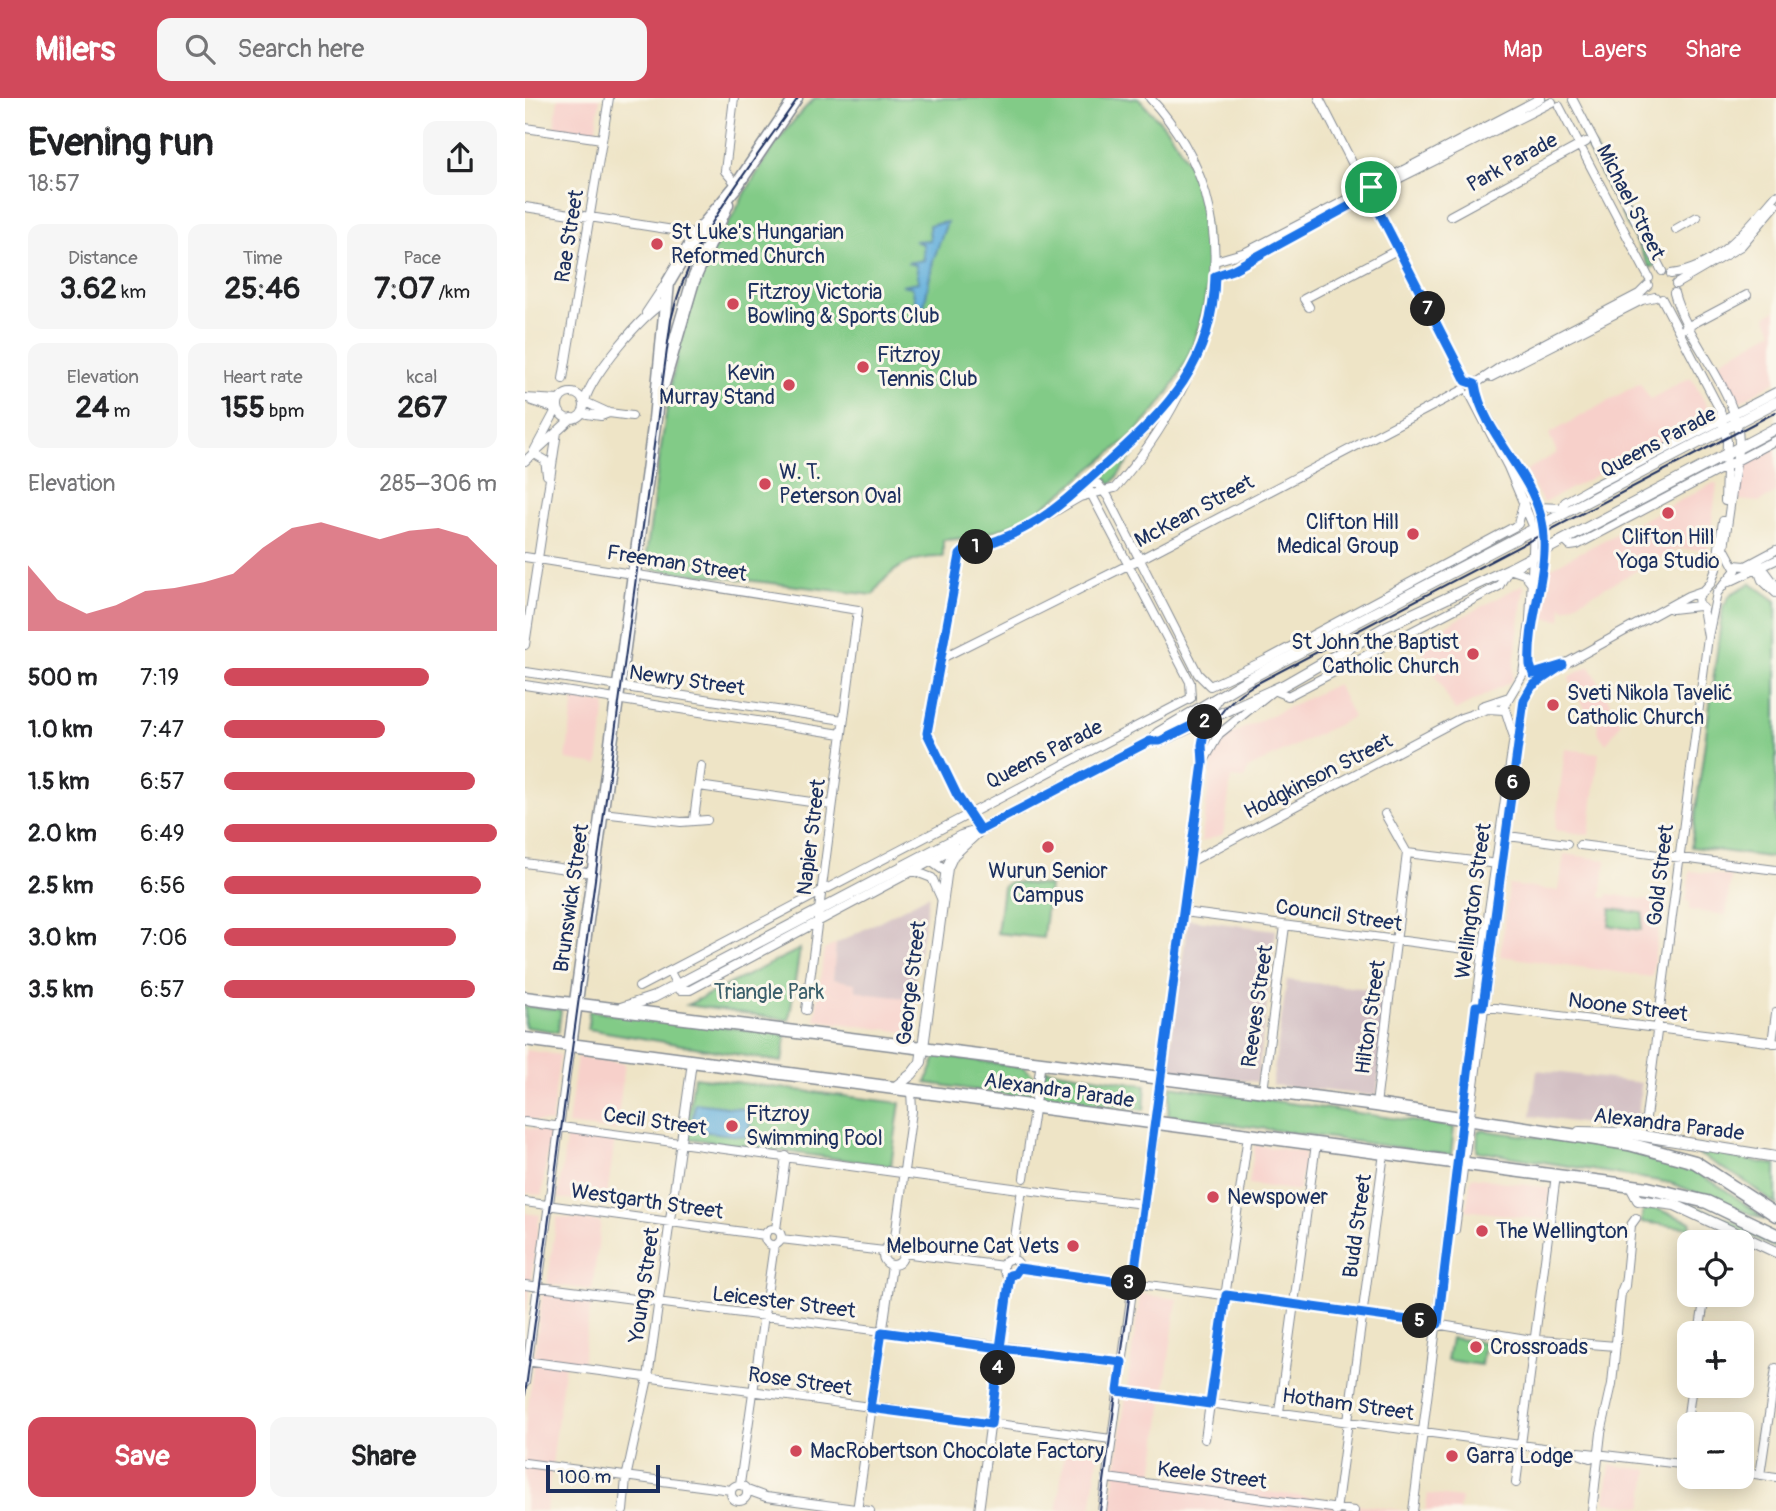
<!DOCTYPE html>
<html lang="en">
<head>
<meta charset="utf-8">
<style>
	:root { --surface:#fff; --page:#f6f6f6; --text:#202124; --muted:#757577; --accent:#d1495b }
	body { margin:0; font-family:Pangolin,sans-serif; background:var(--page); color:var(--text); height:100vh; display:flex; flex-direction:column; font-size:26px; white-space:nowrap }
	* { box-sizing:border-box; margin:0 }
	p { font-size:23px; color:var(--muted) }
	.icon { flex:none; width:38px; height:38px; fill:none; stroke:currentColor; stroke-width:2; stroke-linecap:round; stroke-linejoin:round }
	.map { position:relative; flex:1; overflow:hidden }
	.drawer { display:flex; flex-direction:column; background:var(--surface); width:525px }
	.drawer>* { flex:none }
	.controls { position:absolute; left:1152px; top:1132px; display:grid; gap:14px }
	.controls a { display:grid; place-items:center; width:77px; height:77px; border-radius:14px; background:var(--surface); box-shadow:0 4px 18px #0003; font-size:35px }
	.scale { position:absolute; left:21px; bottom:18px; width:114px; box-sizing:border-box; padding-left:7px; border:4px solid #1b2f5e; border-top:0; font-size:19px; line-height:24px; white-space:nowrap; color:#1b2f5e; -webkit-text-stroke:5px #fbf7ec; paint-order:stroke }
	.pin { position:absolute; display:grid; place-items:center; width:60px; height:60px; color:#fff; margin:-30px; border:4px solid #fff; border-radius:50%; box-shadow:0 2px 7px #0007 }
	.km { position:absolute; width:35px; height:35px; margin:-18px; border-radius:50%; background:#222; color:#fff; font-size:19px; line-height:35px; text-align:center }
	.round { display:grid; place-items:center; flex:none; width:74px; height:74px; border-radius:14px; background:var(--page) }
	.headline { display:flex; align-items:center; justify-content:space-between; height:119px; padding:0 28px }
	h1 { font-size:38px; font-weight:700; line-height:52px }
	.metrics { display:grid; grid-template-columns:repeat(3,1fr); gap:10px; height:119px; padding:7px 28px }
	.metrics div { display:grid; align-content:center; border-radius:14px; background:var(--page); text-align:center }
	.metrics b { font-size:30px; font-weight:700 }
	.metrics small { font-size:19px; font-weight:400 }
	.metrics p { font-size:19px }
	.chart { height:196px; padding:14px 28px }
	.chart p { display:flex; justify-content:space-between }
	.chart svg { width:100%; height:126px; margin-top:7px; fill:var(--accent); opacity:.7 }
	.button { display:flex; gap:14px; margin-top:auto; padding:14px 28px }
	.button a { flex:1; height:80px; border-radius:14px; background:var(--accent); color:#fff; font-size:28px; font-weight:700; line-height:80px; text-align:center }
	.button a+a { background:var(--page); color:var(--text) }
	ul { padding:0 28px; list-style:none; font-size:23px }
	li { display:grid; grid-template-columns:112px 84px 1fr; align-items:center; height:52px }
	li i { height:18px; border-radius:9px; background:var(--accent) }
	header { display:flex; align-items:center; gap:42px; box-sizing:border-box; height:98px; padding:0 35px; background:var(--accent); color:#fff }
	header strong { font-size:33px }
	nav { display:flex; gap:38px; margin-inline-start:auto; font-size:24px }
	.search { width:490px; height:63px; background:var(--page); display:flex; align-items:center; gap:18px; box-sizing:border-box; padding:0 24px; border-radius:14px; color:var(--muted); font-size:26px }
	main { display:flex; flex:1; min-height:0 }
	.map>svg:first-child { display:block }
	.built { fill:#f7d0ca }
	.industrial { fill:#d2bec2 }
	.green { fill:#82cb87; stroke:#4e7d72; stroke-width:2 }
	.water { fill:#62afdb; stroke:#3e6f9c; stroke-width:2 }
	.lines { fill:none; stroke-linecap:round; stroke-linejoin:round }
	.minor-casing { stroke:#848a92; stroke-width:10 }
	.major-casing { stroke:#848a92; stroke-width:12 }
	.highway-casing { stroke:#848a92; stroke-width:15 }
	.minor { stroke:#fff; stroke-width:8 }
	.major { stroke:#fff; stroke-width:10 }
	.highway { stroke:#fff; stroke-width:12 }
	.tram { stroke:#1b2f5e; stroke-width:2 }
	.route-casing { stroke:#fff; stroke-width:14 }
	.route { stroke:#1a73e8; stroke-width:9 }
	.poi-dot { fill:#d1495b; stroke:#fbf7ec; stroke-width:2.5 }
	.labels { text-anchor:middle; stroke-width:6; stroke-linejoin:round; paint-order:stroke }
	.street-label { font-size:21px; fill:#1b2f5e; stroke:#fbf7ec }
	.poi-label { font-size:21px; fill:#1b2f5e; stroke:#fbf7ec; text-anchor:start }
	.park-label { font-size:21px; fill:#3a5e6a; stroke:#fbf7ec }
</style>
</head>
<body>
<header>
<strong>Milers</strong>
<div class="search"><svg class="icon" aria-label="search" viewBox="0 0 24 24"><circle cx="10" cy="10" r="6"/><path d="M15 15l6 6"/></svg>Search here</div>
<nav><a>Map</a><a>Layers</a><a>Share</a></nav>
</header>
<main>
<section class="drawer">
<div class="headline"><div><h1>Evening run</h1><p>18:57</p></div><a class="round"><svg class="icon" aria-label="share" viewBox="0 0 24 24"><path d="M12 15V3M7 8l5-5 5 5M5 13v7h14v-7"/></svg></a></div>
<div class="metrics">
<div><p>Distance</p><b>3.62<small> km</small></b></div>
<div><p>Time</p><b>25:46</b></div>
<div><p>Pace</p><b>7:07<small> /km</small></b></div>
</div>
<div class="metrics">
<div><p>Elevation</p><b>24<small> m</small></b></div>
<div><p>Heart rate</p><b>155<small> bpm</small></b></div>
<div><p>kcal</p><b>267</b></div>
</div>
<div class="chart"><p><span>Elevation</span>285–306 m</p>
<svg viewBox="0 0 160 44" preserveAspectRatio="none"><path d="M0 44V21L10 33L20 38L30 35L40 30L50 29L60 27L70 24L80 15L90 8L100 6L110 9L120 12L130 9L140 8L150 11L160 21V44z"/></svg>
</div>
<ul>
<li><b>500 m</b>7:19<i style="width:75%"></i></li>
<li><b>1.0 km</b>7:47<i style="width:59%"></i></li>
<li><b>1.5 km</b>6:57<i style="width:92%"></i></li>
<li><b>2.0 km</b>6:49<i style="width:100%"></i></li>
<li><b>2.5 km</b>6:56<i style="width:94%"></i></li>
<li><b>3.0 km</b>7:06<i style="width:85%"></i></li>
<li><b>3.5 km</b>6:57<i style="width:92%"></i></li>
</ul>
<div class="button"><a>Save</a><a>Share</a></div>
</section>
<div class="map">
<svg width="1251" height="1413" viewBox="0 0 1251 1413">
	<rect width="100%" height="100%" fill="#fbf7ec"/>
	<filter id="ink" filterUnits="userSpaceOnUse"><feTurbulence type="fractalNoise" baseFrequency=".0143" numOctaves="2"/><feDisplacementMap in="SourceGraphic" scale="14" xChannelSelector="R" yChannelSelector="G"/><feConvolveMatrix kernelMatrix="1 2 1 2 8 2 1 2 1" color-interpolation-filters="sRGB"/></filter>
	<filter id="wash" filterUnits="userSpaceOnUse"><feTurbulence type="fractalNoise" baseFrequency=".00686" numOctaves="4" result="noise"/><feDisplacementMap in="SourceGraphic" scale="28" xChannelSelector="R" yChannelSelector="G"/><feGaussianBlur stdDeviation="1.57" result="paint"/><feColorMatrix in="noise" values="0 0 0 0 0 0 0 0 0 0 0 0 0 0 0 0 0 1.4 0 .05"/><feComposite in="paint" operator="in"/></filter>
	<g filter="url(#wash)">
		<rect width="100%" height="100%" fill="#eee4c6"/>
		<!-- built -->
		<path class="built" d="M33,0H75L70,37L29,31Z
			M1251,212V283L1211,306L1193,264L1248,233L1241,218Z
			M1166,279L1187,317L1018,405L1000,373L1032,355L1024,336L1115,285L1125,301Z
			M1251,350V395L1234,404L1213,402L1214,369Z
			M1189,385L1192,387L1183,452L1152,451L1040,511L1037,507L1036,522L1017,520L1023,471Z
			M997,487L999,488L987,583L930,613L892,543Z
			M1065,568L1096,625L1081,646L1074,636L1070,614L1064,618L1043,579Z
			M812,586L828,619L723,671L720,681L706,680L699,736L676,744L687,665L693,648L702,638Z
			M49,601L81,606L73,667L41,662Z
			M1040,651L1074,655L1064,737L1030,732Z
			M1039,756L1081,762L1076,799L1082,800L1083,796L1137,804L1127,879L975,858L984,787L1034,793Z
			M1165,773L1206,778L1201,817L1164,812L1165,804L1161,803Z
			M311,846L308,881L331,885V892L391,901L387,935L290,922L299,852Z
			M0,952L35,957L26,1025L0,1021Z
			M52,959L100,965L91,1033L43,1027Z
			M0,1030L25,1033L17,1097L0,1095Z
			M42,1034L90,1040L81,1106L33,1100Z
			M730,1047L780,1054L774,1093L724,1086Z
			M946,1079L1025,1090L1021,1122L941,1112Z
			M0,1115L15,1117L0,1226Z
			M32,1119L76,1124L67,1192L22,1186Z
			M18,1191L67,1198L57,1267L40,1265L21,1413H0V1329Z
			M615,1196L652,1201L628,1378L882,1413H585Z
			M541,1341L575,1344L566,1413H532Z
			M1085,1367L1123,1372L1118,1409L1080,1404Z
			M903,1396L936,1400L934,1413H900Z"/>
		<!-- industrial -->
		<path class="industrial" d="M404,797L389,886L391,901L344,896L331,892L330,885L308,881L311,846Z
			M663,821L751,832L732,984L642,972Z
			M762,882L863,893L852,998L747,987Z
			M1012,972L1116,985L1112,1033L1006,1018Z"/>
		<!-- green -->
		<path class="green" d="M290,0H613C623,12 636,23 645,35C703,116 693,232 633,309C615,332 590,352 567,370C519,411 483,439 418,442V459C387,458 364,470 348,497L127,471L121,457C136,360 142,256 182,164C191,145 203,127 213,108C235,68 257,32 290,0Z
			M1068,47L1131,167L1125,170L1062,50Z
			M628,330L586,387L577,375Z
			M1226,485L1251,503V760L1166,749L1198,508L1206,496Z
			M484,784L524,788L518,840L472,835L478,789Z
			M1086,811L1118,815L1116,832L1084,828Z
			M275,851L264,922L162,907Z
			M0,908L36,912L33,934L0,929Z
			M64,913L261,936L257,964L63,931Z
			M412,957L498,969L510,979L506,993L498,999L401,985Z
			M520,971L621,987L619,1012L516,999Z
			M169,979L375,1005L366,1068L160,1040Z
			M646,988L929,1029L926,1057L643,1017Z
			M956,1032C1017,1041 1115,1047 1169,1074C1195,1086 1218,1104 1241,1122L1146,1085L952,1053L953,1033Z
			M1173,1049L1201,1054L1204,1059L1251,1067V1107L1218,1082L1173,1056Z
			M1111,1095C1163,1101 1206,1120 1251,1145V1151L1180,1115L1117,1100Z
			M1130,1110L1166,1124L1165,1130L1116,1124L1118,1113Z
			M926,1240L959,1244L956,1267L922,1262Z"/>
		<!-- water -->
		<path class="water" d="M422,124L408,163L398,213L374,209L391,206L387,189L377,187L394,184L391,167L382,165L399,162L398,146L389,143L405,142L404,127Z
			M170,1005L227,1012L223,1039L166,1032Z"/>
	</g>
	<g filter="url(#ink)">
		<g class="lines">
			<defs>
				<path id="minor" d="M209,0L200,73L212,87
					M794,0L840,90
					M1048,2L1137,173
					M1034,8L1124,180
					M0,30L77,41
					M846,89L1016,0
					M849,97L857,89L1027,4
					M847,100L941,283
					M0,109L187,138
					M925,118L1061,44
					M1151,131L1172,119
					M690,163L721,154L837,94
					M1146,176C1191,171 1224,129 1251,97
					M690,178L707,172L839,100
					M1151,186L1216,148L1251,107
					M1137,201L1195,312L1202,343L1200,403
					M784,209L779,201L872,152
					M121,215L143,182
					M1160,230L1222,197
					M966,279L1117,202L1130,199
					M38,281L84,0
					M950,286L980,266L1114,196L1123,187
					M33 308a13 13 0 1 1 26 0a13 13 0 1 1-26 0Z
					M0,300L34,302
					M7,303L31,311
					M60,303C65,279 118,215 140,204
					M60,304L84,315L107,318
					M960,314L1015,417L1018,453L1010,507
					M62,316L76,318L84,315
					M8,355L31,312
					M8,355L20,362L22,377
					M0,363L47,320
					M541,403L642,310
					M1012,409L1036,410
					M1034,417L1040,404L1063,391L1251,294
					M1039,442L1045,448L1052,447L1251,342
					M0,459L333,512L281,912
					M1234,465L1251,488
					M1209,467L1221,468L1251,452
					M1232,469L1237,482L1251,495
					M1191,470L1198,423
					M1204,484L1251,462
					M1174,508L1173,499L1186,485L1192,468
					M1178,510L1183,539
					M1147,511L1174,508
					M0,547L32,334
					M415,561L623,457L938,292
					M1,574L318,622
					M1004,574L1018,575L1038,567L1163,498L1180,492
					M0,587L316,636
					M748,592L763,598L974,488L984,471L999,476L1006,485
					M957,608L984,599
					M994,643L999,602L1009,584L1008,576
					M680,661L694,636L745,595
					M174,688L307,707
					M77,715L156,724L182,722
					M169,721L176,668
					M455,732L432,697L402,635L435,456L494,434L555,399L590,390C689,278 737,121 625,0
					M976,737L1042,746
					M1055,747L1251,772
					M882,755L973,766
					M665,764L936,620L963,611L979,612
					M0,765L68,775
					M389,773L407,780L416,800
					M659,814L963,854
					M145,874L155,892H165L431,750
					M114,889L666,600L665,584L560,384L573,386L583,399L673,576L685,588L741,562L989,429L993,426L999,403
					M955,908L1251,945
					M1247,945L1251,915
					M738,993L760,828
					M851,1007L882,755L860,716
					M0,1024L546,1098
					M1112,1037L1121,1019L1183,539L1192,495L1211,472L1199,450L1214,345C1214,293 1162,244 1149,195
					M499,1080L516,964
					M550,1098L619,1106
					M0,1104L240,1137
					M240 1139a8 8 0 1 1 16 0a8 8 0 1 1-16 0Z
					M251,1131L261,1058
					M930,1132L991,666
					M256,1141L359,1153
					M1187,1144L1188,1139
					M369,1147L387,1013L386,992
					M358 1157a10 10 0 1 1 20 0a10 10 0 1 1-20 0Z
					M378,1155L478,1168
					M478 1169a8 8 0 1 1 16 0a8 8 0 1 1-16 0Z
					M487,1161L497,1091
					M494,1170L874,1220L1001,1241L1091,1248
					M0,1187L597,1264
					M1100,1188L1106,1127L1111,1120
					M1174,1236L1180,1197
					M0,1263L586,1341
					M0,1285L45,948
					M593,1293L1048,1354L1065,1360L1075,1356
					M754,1314L791,1046
					M680,1341L723,1037
					M1054,1354L1164,1367
					M0,1365L206,1392
					M1156,1366L1167,1288
					M1216,1374L1251,1379
					M1235,1377L1251,1270
					M582,1380L829,1413
					M991,1385L1031,1077
					M215,1386L249,1147
					M206 1395a8 8 0 1 1 16 0a8 8 0 1 1-16 0Z
					M222,1392L241,1399L345,1413
					M98,1413L101,1380L123,1280L167,964
					M332,1413L367,1167
					M454,1413L485,1177
					M577,1413L679,665L678,630L693,601
					M811,1413L859,1055
					M888,1413L958,854L989,639L979,608L998,576L1005,524L1009,430L983,369L945,296
					M1067,1413L1076,1335L1087,1286L1096,1194L1100,1184"/>
				<path id="major" d="M625,643H635L759,587L862,528L984,471L1251,330
					M393,763H407L421,773
					M93,911L129,899L436,738L455,732L625,643L633,635L727,579L1251,304
					M369,990L387,976L396,964L422,770L428,757L454,733
					M1054,1034L1100,1035L1251,1059
					M1105,1087L1113,1102L1150,1107L1251,1154"/>
				<path id="highway" d="M138,286L168,183L202,106
					M0,900L851,1007L1104,1046L1170,1064L1251,1117
					M0,941L1123,1090L1182,1104L1251,1137
					M45,948L130,321L143,185L173,134L212,87L271,0"/>
			</defs>
			<!-- minor casing -->
			<use href="#minor" class="minor-casing"/>
			<!-- major casing -->
			<use href="#major" class="major-casing"/>
			<!-- highway casing -->
			<use href="#highway" class="highway-casing"/>
			<!-- minor -->
			<use href="#minor" class="minor"/>
			<!-- major -->
			<use href="#major" class="major"/>
			<!-- highway -->
			<use href="#highway" class="highway"/>
			<!-- tram -->
			<path class="tram" d="M0,1297L146,222C165,139 225,70 273,0
				M575,1413L678,660C683,629 699,604 727,588L1251,314"/>
		</g>
	</g>
	<g class="lines" filter="url(#ink)">
		<defs>
			<path id="route" d="M846,89L838,92L839,100L707,172L690,178C688,266 643,310 582,365C530,412 509,434 439,453L435,457L402,635L432,697L455,732L625,643H635L682,620L677,647L678,665L608,1186L494,1170L490,1176L485,1177L475,1250L357,1234L345,1310L466,1326L475,1250L597,1264L593,1293L685,1306L701,1197L913,1226L951,908H958L999,602L1007,588L1038,567L1008,576L1005,567C1002,518 1028,467 1016,419C1004,372 957,333 950,286L941,283L847,100L849,94L846,89"/>
		</defs>
		<!-- route casing -->
		<use href="#route" class="route-casing"/>
		<!-- route -->
		<use href="#route" class="route"/>
	</g>
	<!-- markers -->
	<g class="poi-dot">
		<circle cx="132" cy="146" r="7"/>
		<circle cx="208" cy="206" r="7"/>
		<circle cx="338" cy="269" r="7"/>
		<circle cx="264" cy="287" r="7"/>
		<circle cx="240" cy="386" r="7"/>
		<circle cx="1143" cy="415" r="7"/>
		<circle cx="888" cy="436" r="7"/>
		<circle cx="948" cy="556" r="7"/>
		<circle cx="1028" cy="607" r="7"/>
		<circle cx="523" cy="749" r="7"/>
		<circle cx="207" cy="1028" r="7"/>
		<circle cx="688" cy="1099" r="7"/>
		<circle cx="957" cy="1133" r="7"/>
		<circle cx="548" cy="1148" r="7"/>
		<circle cx="951" cy="1249" r="7"/>
		<circle cx="271" cy="1353" r="7"/>
		<circle cx="927" cy="1358" r="7"/>
	</g>
	<g class="labels">
		<!-- street labels -->
		<g class="street-label">
			<text transform="translate(987 64) rotate(-29)" y="7">Park Parade</text>
			<text transform="translate(1106 104) rotate(63)" y="7">Michael Street</text>
			<text transform="translate(44 138) rotate(-81)" y="7">Rae Street</text>
			<text transform="translate(1133 344) rotate(-28)" y="7">Queens Parade</text>
			<text transform="translate(669 413) rotate(-28)" y="7">McKean Street</text>
			<text transform="translate(152 465) rotate(9)" y="7">Freeman Street</text>
			<text transform="translate(162 582) rotate(8)" y="7">Newry Street</text>
			<text transform="translate(519 656) rotate(-27)" y="7">Queens Parade</text>
			<text transform="translate(793 678) rotate(-27)" y="7">Hodgkinson Street</text>
			<text transform="translate(286 739) rotate(-83)" y="7">Napier Street</text>
			<text transform="translate(1135 777) rotate(-83)" y="7">Gold Street</text>
			<text transform="translate(46 800) rotate(-82)" y="7">Brunswick Street</text>
			<text transform="translate(948 803) rotate(-82)" y="7">Wellington Street</text>
			<text transform="translate(814 817) rotate(8)" y="7">Council Street</text>
			<text transform="translate(386 885) rotate(-83)" y="7">George Street</text>
			<text transform="translate(732 908) rotate(-82)" y="7">Reeves Street</text>
			<text transform="translate(1103 909) rotate(7)" y="7">Noone Street</text>
			<text transform="translate(845 919) rotate(-82)" y="7">Hilton Street</text>
			<text transform="translate(534 992) rotate(8)" y="7">Alexandra Parade</text>
			<text transform="translate(130 1023) rotate(8)" y="7">Cecil Street</text>
			<text transform="translate(1144 1026) rotate(7)" y="7">Alexandra Parade</text>
			<text transform="translate(122 1103) rotate(8)" y="7">Westgarth Street</text>
			<text transform="translate(832 1128) rotate(-82)" y="7">Budd Street</text>
			<text transform="translate(119 1187) rotate(-82)" y="7">Young Street</text>
			<text transform="translate(259 1204) rotate(7)" y="7">Leicester Street</text>
			<text transform="translate(275 1283) rotate(8)" y="7">Rose Street</text>
			<text transform="translate(823 1306) rotate(8)" y="7">Hotham Street</text>
			<text transform="translate(687 1377) rotate(7)" y="7">Keele Street</text>
		</g>
		<!-- poi labels -->
		<g class="poi-label">
			<text x="146" y="141">St Luke's Hungarian<tspan x="146" dy="24">Reformed Church</tspan></text>
			<text x="222" y="201">Fitzroy Victoria<tspan x="222" dy="24">Bowling &amp; Sports Club</tspan></text>
			<text x="352" y="264">Fitzroy<tspan x="352" dy="24">Tennis Club</tspan></text>
			<text x="250" y="282" text-anchor="end">Kevin<tspan x="250" dy="24">Murray Stand</tspan></text>
			<text x="254" y="381">W. T.<tspan x="254" dy="24">Peterson Oval</tspan></text>
			<text x="874" y="431" text-anchor="end">Clifton Hill<tspan x="874" dy="24">Medical Group</tspan></text>
			<text x="1143" y="446" text-anchor="middle">Clifton Hill<tspan x="1143" dy="24">Yoga Studio</tspan></text>
			<text x="934" y="551" text-anchor="end">St John the Baptist<tspan x="934" dy="24">Catholic Church</tspan></text>
			<text x="1042" y="602">Sveti Nikola Tavelić<tspan x="1042" dy="24">Catholic Church</tspan></text>
			<text x="523" y="780" text-anchor="middle">Wurun Senior<tspan x="523" dy="24">Campus</tspan></text>
			<text x="221" y="1023">Fitzroy<tspan x="221" dy="24">Swimming Pool</tspan></text>
			<text x="702" y="1106">Newspower</text>
			<text x="971" y="1140">The Wellington</text>
			<text x="534" y="1155" text-anchor="end">Melbourne Cat Vets</text>
			<text x="965" y="1256">Crossroads</text>
			<text x="285" y="1360">MacRobertson Chocolate Factory</text>
			<text x="941" y="1365">Garra Lodge</text>
		</g>
		<!-- park labels -->
		<g class="park-label">
			<text x="244" y="901">Triangle Park</text>
		</g>
	</g>
</svg>
<div class="controls">
<a><svg class="icon" aria-label="locate" viewBox="0 0 24 24"><circle cx="12" cy="12" r="6"/><path d="M12 2v4M12 18v4M2 12h4M18 12h4"/></svg></a>
<a>+</a>
<a>−</a>
</div>
<div class="scale">100 m</div>
<div class="pin" style="left:846px;top:89px;background:#1e9e55"><svg class="icon" aria-label="arrive" viewBox="0 0 24 24"><path d="M6 21V4h12l-3 4 3 4H6"/></svg></div>
<b class="km" style="left:451px;top:449px">1</b>
<b class="km" style="left:680px;top:624px">2</b>
<b class="km" style="left:604px;top:1185px">3</b>
<b class="km" style="left:473px;top:1270px">4</b>
<b class="km" style="left:895px;top:1223px">5</b>
<b class="km" style="left:988px;top:685px">6</b>
<b class="km" style="left:903px;top:211px">7</b>
</div>
</main>
</body>
</html>
